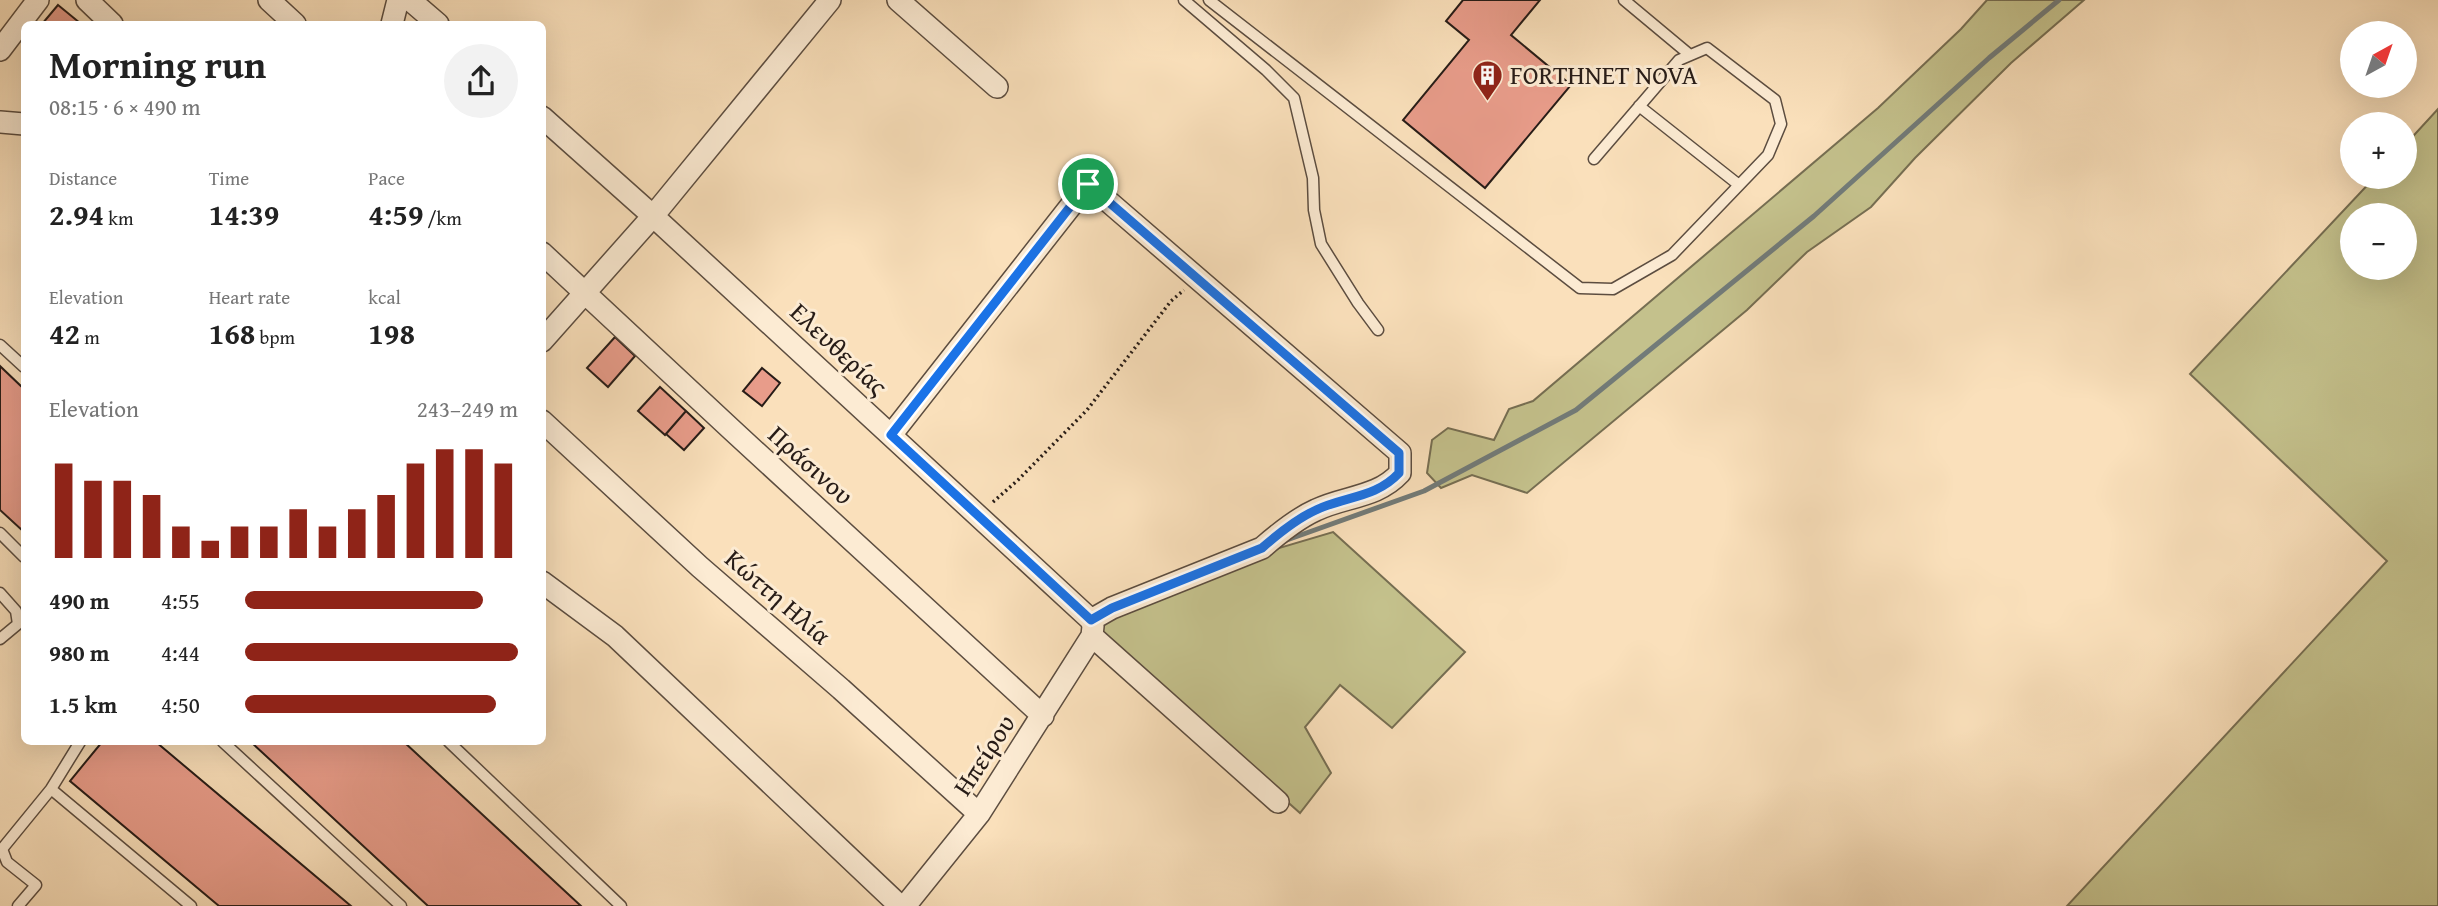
<!DOCTYPE html>
<html lang="en">
<head>
<meta charset="utf-8">
<style>
	:root { --surface:#fff; --page:#f2f2f2; --text:#222; --muted:#767676; --accent:#8f2418 }
	body { margin:0; font-family:"Gentium Book Plus",serif; background:var(--page); color:var(--text); height:100vh; display:flex; flex-direction:column; font-size:26px; white-space:nowrap }
	* { box-sizing:border-box; margin:0 }
	p { font-size:23px; color:var(--muted) }
	.icon { flex:none; width:38px; height:38px; fill:none; stroke:currentColor; stroke-width:2; stroke-linecap:round; stroke-linejoin:round }
	.map { position:relative; flex:1; overflow:hidden }
	.details { position:absolute; left:21px; top:21px; width:525px; height:724px; display:flex; flex-direction:column; background:var(--surface); border-radius:10px; box-shadow:0 7px 28px #0002 }
	.details>* { flex:none }
	.needle { width:46px; rotate:40deg }
	.buttons { position:absolute; left:2340px; top:21px; display:grid; gap:14px }
	.buttons a { display:grid; place-items:center; width:77px; height:77px; border-radius:50%; background:var(--surface); box-shadow:0 7px 28px #0002; font-size:35px }
	.pin { position:absolute; display:grid; place-items:center; width:60px; height:60px; color:#fff; margin:-30px; border:4px solid #fff; border-radius:50%; box-shadow:0 2px 7px #0007 }
	.round { display:grid; place-items:center; flex:none; width:74px; height:74px; border-radius:37px; background:var(--page) }
	.summary { display:flex; align-items:center; justify-content:space-between; height:119px; padding:0 28px }
	h1 { font-size:38px; font-weight:700; line-height:52px }
	.figures { display:grid; grid-template-columns:repeat(3,1fr); gap:10px; height:119px; padding:7px 28px }
	.figures div { display:grid; align-content:center }
	.figures b { font-size:30px; font-weight:700 }
	.figures small { font-size:19px; font-weight:400 }
	.figures p { font-size:19px }
	.chart { height:196px; padding:14px 28px }
	.chart p { display:flex; justify-content:space-between }
	.chart svg { width:100%; height:126px; margin-top:7px; stroke:var(--accent); stroke-width:6 }
	ul { padding:0 28px; list-style:none; font-size:23px }
	li { display:grid; grid-template-columns:112px 84px 1fr; align-items:center; height:52px }
	li i { height:18px; border-radius:9px; background:var(--accent) }
	.map>svg:first-child { display:block }
	.green { fill:#c4c18c; stroke:#766e52; stroke-width:2; fill-rule:evenodd }
	.lines { fill:none; stroke-linecap:round; stroke-linejoin:round }
	.stream { stroke:#727b79; stroke-width:5 }
	.building { fill:#e89c8a; stroke:#271c17; stroke-width:2 }
	.lane-casing { stroke:#5c4d40; stroke-width:13 }
	.street-casing { stroke:#5c4d40; stroke-width:24 }
	.path { stroke:#271c17; stroke-width:3.5; stroke-dasharray:2 3.5; stroke-linecap:butt }
	.lane { stroke:#fcebd3; stroke-width:10 }
	.street { stroke:#fcebd3; stroke-width:21 }
	.route-casing { stroke:#fff; stroke-width:14 }
	.route { stroke:#1a73e8; stroke-width:9 }
	.labels { text-anchor:middle; stroke-width:6; stroke-linejoin:round; paint-order:stroke }
	.poi-label { font-size:26px; fill:#271c17; stroke:#fcebd3; text-anchor:start }
	.street-label { font-size:26px; fill:#271c17; stroke:#fcebd3 }
</style>
</head>
<body>
<div class="map">
<svg width="2438" height="906" viewBox="0 0 2438 906">
	<rect width="100%" height="100%" fill="#fae0bb"/>
	<filter id="stains"><feTurbulence type="fractalNoise" baseFrequency=".00286" numOctaves="4"/><feColorMatrix values="0 0 0 0 .2 0 0 0 0 .09 0 0 0 0 .02 0 0 0 .5 -.17"/></filter>
	<radialGradient id="worn" r=".72"><stop offset=".6" stop-color="#630" stop-opacity="0"/><stop offset="1" stop-color="#630" stop-opacity=".3"/></radialGradient>
	<!-- green -->
	<path class="green" d="M1987,0H2084L2011,63L1915,158L1871,207L1807,252L1747,310L1527,493L1472,475L1441,488L1427,473L1432,440L1448,428L1494,440L1509,409L1533,401L1878,108L1961,29Z
		M2438,109V906H2067L2387,561L2190,374L2375,177H2404L2405,145ZM2352,215H2404V268H2352Z
		M1333,532L1465,652L1392,728L1340,685L1305,727L1331,773L1300,813L1100,636L1106,614L1266,552Z"/>
	<g class="lines">
		<!-- stream -->
		<path class="stream" d="M1284,541L1424,491L1576,410L1814,216L1989,58L2059,0"/>
	</g>
	<!-- building -->
	<path class="building" d="M1463,0H1540L1511,35L1571,85L1485,188L1403,120L1469,40L1446,21Z
		M58,5L80,23L79,24H42Z
		M615,337L635,356L608,387L587,368Z
		M0,366L24,389V532L0,510Z
		M762,368L780,383L762,406L743,391Z
		M660,387L686,411L665,435L638,411Z
		M686,411L704,428L684,450L666,434Z
		M102,742H156L351,906H219L70,781Z
		M251,742H404L581,906H428Z"/>
	<g class="lines">
		<defs>
			<path id="lane" d="M1184,0L1266,70L1294,98L1313,178L1314,210L1321,244L1358,303L1378,330
				M1209,0L1580,288L1613,289L1672,255L1768,155L1781,124L1775,100L1707,48L1679,60L1594,159
				M1624,0L1690,55
				M1639,106L1739,185
				M0,345L24,367
				M0,533L24,557
				M0,593L16,611L18,624L0,639
				M223,742L401,906
				M449,742L621,906
				M51,789L191,906
				M18,906L36,885L7,862L2,849L51,789L80,742"/>
			<path id="street" d="M87,0L112,24
				M269,0L295,24
				M410,0L438,24
				M898,0L997,87
				M392,24L398,0
				M0,50L38,0
				M542,117L653,216L1091,620L1093,626L1092,636L979,814L905,906
				M0,122L24,124
				M542,253L732,430L1043,716
				M542,341L653,216L830,0
				M542,421L700,567L841,689L979,814
				M891,435L1088,184L1400,453V473C1377,498 1345,496 1316,510C1296,519 1278,534 1262,548L1112,608L1091,620
				M542,582L615,636L900,906
				M1092,636L1278,802"/>
		</defs>
		<!-- lane casing -->
		<use href="#lane" class="lane-casing"/>
		<!-- street casing -->
		<use href="#street" class="street-casing"/>
		<!-- path -->
		<path class="path" d="M993,502L1018,480L1087,410L1171,301L1184,290"/>
		<!-- lane -->
		<use href="#lane" class="lane"/>
		<!-- street -->
		<use href="#street" class="street"/>
	</g>
	<g class="lines">
		<defs>
			<path id="route" d="M1088,184L1399,453V473C1376,498 1345,496 1316,510C1296,519 1278,534 1262,548L1112,608L1091,620L891,435Z"/>
		</defs>
		<!-- route casing -->
		<use href="#route" class="route-casing"/>
		<!-- route -->
		<use href="#route" class="route"/>
	</g>
	<!-- icons -->
	<defs>
		<symbol id="building-pin" viewBox="-11 -11 22 30"><path d="M0 17L-7.5 6A9.5 9.5 0 1 1 7.5 6Z" fill="#8f2418" stroke="#fcebd3"/><path d="M-4-6H4V6H1V3H-1V6H-4ZM-2.5-4.3h1.7v1.8h-1.7ZM.8-4.3h1.7v1.8H.8ZM-2.5-1h1.7V.8h-1.7ZM.8-1h1.7V.8H.8Z" fill="#fff"/></symbol>
	</defs>
	<g fill-rule="evenodd">
		<use href="#building-pin" x="1470" y="58" width="35" height="47"/>
	</g>
	<g class="labels">
		<!-- poi labels -->
		<g class="poi-label">
			<text x="1510" y="84">FORTHNET NOVA</text>
		</g>
		<!-- street labels -->
		<g class="street-label">
			<text transform="translate(839 349) rotate(43)" y="9">Ελευθερίας</text>
			<text transform="translate(811 465) rotate(42)" y="9">Πράσινου</text>
			<text transform="translate(778 597) rotate(41)" y="9">Κώττη Ηλία</text>
			<text transform="translate(984 755) rotate(-57)" y="9">Ηπείρου</text>
		</g>
	</g>
	<rect width="100%" height="100%" filter="url(#stains)"/>
	<rect width="100%" height="100%" fill="url(#worn)"/>
</svg>
<div class="buttons">
<a><svg class="needle" viewBox="-14 -14 28 28"><path d="M0-13l5 13h-10z" fill="#e53935"/><path d="M0 13l5-13h-10z" fill="#767676"/></svg></a>
<a>+</a>
<a>−</a>
</div>
<div class="pin" style="left:1088px;top:184px;background:#1e9e55"><svg class="icon" aria-label="arrive" viewBox="0 0 24 24"><path d="M6 21V4h12l-3 4 3 4H6"/></svg></div>
<section class="details">
<div class="summary"><div><h1>Morning run</h1><p>08:15 · 6 × 490 m</p></div><a class="round"><svg class="icon" aria-label="share" viewBox="0 0 24 24"><path d="M12 15V3M7 8l5-5 5 5M5 13v7h14v-7"/></svg></a></div>
<div class="figures">
<div><p>Distance</p><b>2.94<small> km</small></b></div>
<div><p>Time</p><b>14:39</b></div>
<div><p>Pace</p><b>4:59<small> /km</small></b></div>
</div>
<div class="figures">
<div><p>Elevation</p><b>42<small> m</small></b></div>
<div><p>Heart rate</p><b>168<small> bpm</small></b></div>
<div><p>kcal</p><b>198</b></div>
</div>
<div class="chart"><p><span>Elevation</span>243–249 m</p>
<svg viewBox="0 0 160 44" preserveAspectRatio="none"><path d="M5 44V11M15 44V17M25 44V17M35 44V22M45 44V33M55 44V38M65 44V33M75 44V33M85 44V27M95 44V33M105 44V27M115 44V22M125 44V11M135 44V6M145 44V6M155 44V11"/></svg>
</div>
<ul>
<li><b>490 m</b>4:55<i style="width:87%"></i></li>
<li><b>980 m</b>4:44<i style="width:100%"></i></li>
<li><b>1.5 km</b>4:50<i style="width:92%"></i></li>
</ul>
</section>
</div>
</body>
</html>
